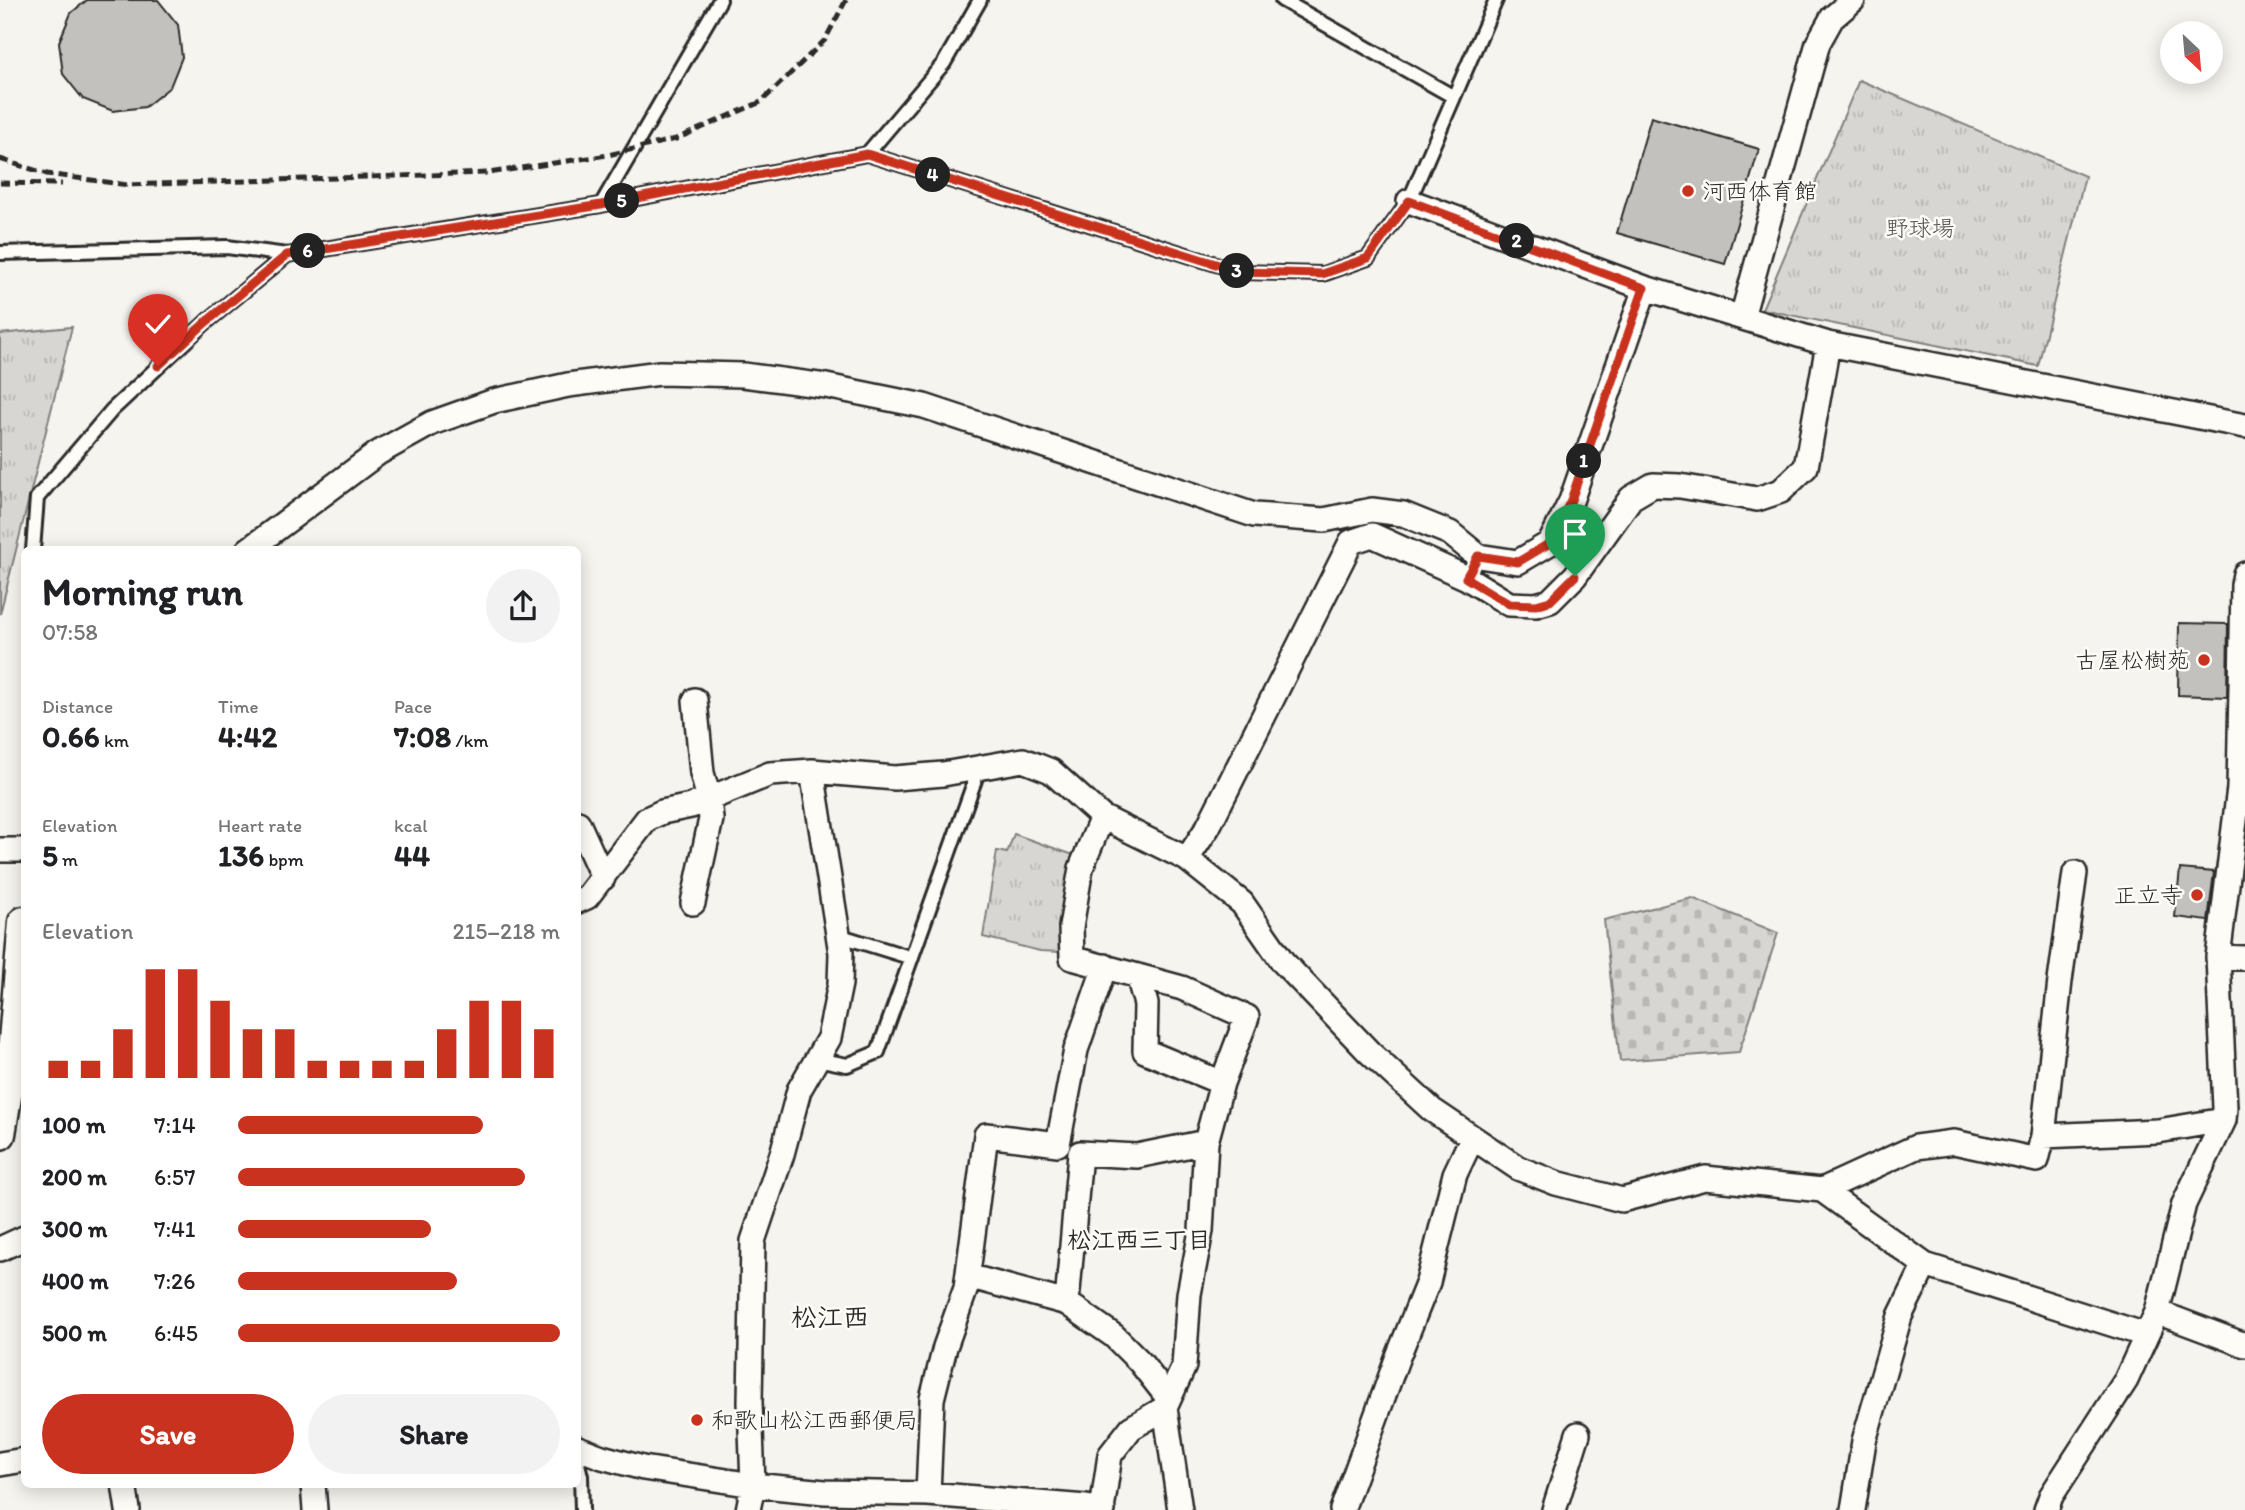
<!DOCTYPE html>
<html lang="en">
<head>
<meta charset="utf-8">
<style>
	:root { --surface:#fff; --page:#f2f2f2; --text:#202124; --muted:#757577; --accent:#c8321e }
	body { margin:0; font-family:Itim,"Klee One",sans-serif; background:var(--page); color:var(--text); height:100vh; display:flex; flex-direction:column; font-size:26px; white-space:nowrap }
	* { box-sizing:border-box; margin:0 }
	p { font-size:23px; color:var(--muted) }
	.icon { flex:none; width:38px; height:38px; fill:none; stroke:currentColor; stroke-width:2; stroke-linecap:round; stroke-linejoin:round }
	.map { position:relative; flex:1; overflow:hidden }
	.details { position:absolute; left:21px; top:546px; width:560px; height:942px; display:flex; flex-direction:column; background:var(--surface); border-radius:10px; box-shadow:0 4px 18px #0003 }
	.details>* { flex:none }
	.needle { width:46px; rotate:154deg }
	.tools { position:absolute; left:2160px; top:21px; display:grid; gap:14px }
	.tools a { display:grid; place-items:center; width:63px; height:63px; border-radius:50%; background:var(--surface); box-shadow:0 4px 18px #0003; font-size:35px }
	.pin { position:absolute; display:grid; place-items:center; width:60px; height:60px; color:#fff; margin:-72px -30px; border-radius:50% 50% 50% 0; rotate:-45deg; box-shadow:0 0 7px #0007 }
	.pin .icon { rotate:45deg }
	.km { position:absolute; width:35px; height:35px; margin:-18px; border-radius:50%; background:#222; color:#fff; font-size:19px; line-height:35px; text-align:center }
	.round { display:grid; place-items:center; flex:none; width:74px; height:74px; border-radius:37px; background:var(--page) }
	.head { display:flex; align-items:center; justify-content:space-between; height:119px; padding:0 21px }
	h1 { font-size:38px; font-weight:700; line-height:52px }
	.metrics { display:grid; grid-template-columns:repeat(3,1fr); gap:10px; height:119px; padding:7px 21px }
	.metrics div { display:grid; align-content:center }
	.metrics b { font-size:30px; font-weight:700 }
	.metrics small { font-size:19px; font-weight:400 }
	.metrics p { font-size:19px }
	.chart { height:196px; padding:14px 21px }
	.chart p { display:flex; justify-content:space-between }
	.chart svg { width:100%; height:126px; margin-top:7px; stroke:var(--accent); stroke-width:6 }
	.primary-button { display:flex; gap:14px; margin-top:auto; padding:14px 21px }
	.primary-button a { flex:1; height:80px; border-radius:42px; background:var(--accent); color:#fff; font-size:28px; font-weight:700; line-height:80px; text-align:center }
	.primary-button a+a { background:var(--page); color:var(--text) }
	ul { padding:0 21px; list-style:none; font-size:23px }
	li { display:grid; grid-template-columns:112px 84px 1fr; align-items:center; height:52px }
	li i { height:18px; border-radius:9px; background:var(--accent) }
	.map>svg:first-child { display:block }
	.cemetery { fill:url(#cemetery-stones); stroke:#81807e; stroke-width:2 }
	.park { fill:url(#park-tufts); stroke:#81807e; stroke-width:2 }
	.building { fill:#c2c1be; stroke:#2b2b2b; stroke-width:2 }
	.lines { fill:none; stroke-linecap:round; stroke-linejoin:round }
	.service-casing { stroke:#2b2b2b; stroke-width:18 }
	.minor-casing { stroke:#2b2b2b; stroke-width:28 }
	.tertiary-casing { stroke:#2b2b2b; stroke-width:35 }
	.service { stroke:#fdfcf7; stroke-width:12 }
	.minor { stroke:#fdfcf7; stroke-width:23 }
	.tertiary { stroke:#fdfcf7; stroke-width:30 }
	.rail { stroke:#2b2b2b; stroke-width:5; stroke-dasharray:10 5; stroke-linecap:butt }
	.route-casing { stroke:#fff; stroke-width:14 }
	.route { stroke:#c8321e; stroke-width:9 }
	.poi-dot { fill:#c8321e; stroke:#fdfcf7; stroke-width:2.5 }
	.labels { text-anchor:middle; stroke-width:5; stroke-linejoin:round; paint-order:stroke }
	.poi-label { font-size:23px; fill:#2b2b2b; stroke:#fdfcf7; text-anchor:start }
	.park-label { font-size:23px; fill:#565655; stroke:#fdfcf7 }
	.neighbourhood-label { font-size:24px; font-weight:bold; fill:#2b2b2b; stroke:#fdfcf7 }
	.quarter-label { font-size:26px; font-weight:bold; fill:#2b2b2b; stroke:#fdfcf7 }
</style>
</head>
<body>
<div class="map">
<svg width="2245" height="1510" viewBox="0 0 2245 1510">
	<defs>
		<pattern id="cemetery-stones" width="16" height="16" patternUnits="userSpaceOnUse" patternTransform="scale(1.75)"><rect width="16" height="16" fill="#d7d6d2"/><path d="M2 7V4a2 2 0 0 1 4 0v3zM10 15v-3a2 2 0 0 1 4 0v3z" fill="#b9b8b4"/></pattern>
		<pattern id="park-tufts" width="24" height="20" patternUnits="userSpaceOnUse" patternTransform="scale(1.75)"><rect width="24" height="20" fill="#d7d6d2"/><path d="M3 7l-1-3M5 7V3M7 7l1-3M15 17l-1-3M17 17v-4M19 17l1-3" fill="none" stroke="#b9b8b4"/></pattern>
	</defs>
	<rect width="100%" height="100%" fill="#f5f4ef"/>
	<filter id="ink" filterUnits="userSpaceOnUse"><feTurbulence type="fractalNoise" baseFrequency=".0143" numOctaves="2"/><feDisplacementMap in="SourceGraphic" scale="14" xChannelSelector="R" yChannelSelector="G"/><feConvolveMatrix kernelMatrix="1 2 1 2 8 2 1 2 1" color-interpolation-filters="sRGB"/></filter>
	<g filter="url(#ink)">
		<!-- cemetery -->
		<path class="cemetery" d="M1692,898L1778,933L1739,1052L1620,1061L1604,920Z"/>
		<!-- park -->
		<path class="park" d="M1859,80L2085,176L2038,366L1762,309Z
			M72,327L0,614V334Z
			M1014,834L1079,857L1067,946L1060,952L1040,951L983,937L997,851L1007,853Z"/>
		<!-- building -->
		<path class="building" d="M87,0H158L178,25L182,57L170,87L145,107L113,111L83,99L63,74L59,42L71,13Z
			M1651,117L1759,149L1725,264L1617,233Z
			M2179,623L2228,624L2227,697L2178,695Z
			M2180,869L2214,872L2208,921L2175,917Z"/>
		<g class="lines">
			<defs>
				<path id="service" d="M1282,0L1454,97
					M867,154L944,63L980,0
					M601,205L720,0
					M0,253L227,247L287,255L601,205L867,154L1241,272L1323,274L1368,258L1409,201L1496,0
					M33,550L37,498L112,410L205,323L287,255
					M838,935L912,958
					M817,1059L847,1065L878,1052L980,766
					M578,1464L581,1476L582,1510"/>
				<path id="minor" d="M1409,201L1645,288L1828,344L2245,426
					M1742,317L1818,43L1832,18L1853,0
					M248,550L378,453L432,423L494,401L568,385L660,373L743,375L826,386L924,406L1254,515L1324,520L1372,510L1403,514L1450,533L1478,556L1518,562L1550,543L1571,501L1645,288
					M1102,817L1081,868L1071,927L1072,958L1182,988L1247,1017L1222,1083L1206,1142L1201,1231L1189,1294L1184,1366L1165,1408L1180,1510
					M578,823L603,878
					M0,850H24
					M1187,859L1208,827L1351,542L1372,535L1467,578L1509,604L1536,605L1550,601L1575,576L1631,498L1653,485L1680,486L1757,499L1781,491L1806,467L1828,344
					M578,901L587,897L647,819L662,812L691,806L770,774L812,771L895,778L943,774L1023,760L1051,771L1102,817L1187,859L1242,903L1283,962L1369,1052L1432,1110L1518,1168L1556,1183L1622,1200L1705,1178L1822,1190L1925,1265L2146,1335
					M693,903L711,819L709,799L702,773L695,700
					M2218,957L2245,958
					M1138,976L1146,1004L1145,1051L1222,1083
					M2043,1136L2060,981L2075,873
					M1822,1190L1916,1147L1954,1142L2037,1160L2043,1136L2158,1131L2224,1120
					M0,1249L24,1238
					M968,1276L1067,1303L1114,1336L1140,1362L1169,1399
					M1067,1303L1080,1153L1137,1156L1206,1142
					M2157,1312L2245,1345
					M578,1448L602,1457L643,1468L753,1485L825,1492L928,1494L1086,1507L1103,1510
					M0,1464L24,1460
					M124,1484L128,1510
					M313,1484L315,1510
					M928,1494L932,1399L945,1347L966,1288L986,1135L1058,1144L1076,1050L1105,966
					M748,1510L753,1485L750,1402L753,1241L782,1154L799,1090L829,1038L840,984L841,953L812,771
					M1102,1510L1110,1455L1131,1428L1165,1408
					M1342,1510L1397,1359L1428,1282L1455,1174L1472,1138
					M1554,1510L1578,1434
					M1853,1510L1864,1441L1900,1316L1925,1265
					M2046,1510L2051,1496L2126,1380L2157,1312L2184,1204L2224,1120L2225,1108L2218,957L2239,788L2243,585L2245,574"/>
				<path id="tertiary" d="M0,1134L13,1053L24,922"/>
			</defs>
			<!-- service casing -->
			<use href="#service" class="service-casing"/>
			<!-- minor casing -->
			<use href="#minor" class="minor-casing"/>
			<!-- tertiary casing -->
			<use href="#tertiary" class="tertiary-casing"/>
			<!-- service -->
			<use href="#service" class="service"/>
			<!-- minor -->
			<use href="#minor" class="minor"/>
			<!-- tertiary -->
			<use href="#tertiary" class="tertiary"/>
			<!-- rail -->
			<path class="rail" d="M0,159L47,174L128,185L488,173L608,155L676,139L761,102L825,40L846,0
				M0,183L62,184"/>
		</g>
	</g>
	<g class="lines" filter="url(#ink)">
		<defs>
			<path id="route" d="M158,366L205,323L287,255L601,205L867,154L1241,272L1322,274L1368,258L1409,201L1644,288L1571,500L1550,543L1518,562L1478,556L1466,578L1509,604L1536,605L1550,601L1575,576"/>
		</defs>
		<!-- route casing -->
		<use href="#route" class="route-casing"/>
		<!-- route -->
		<use href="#route" class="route"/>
	</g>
	<!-- markers -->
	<g class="poi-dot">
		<circle cx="1688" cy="191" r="7"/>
		<circle cx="2204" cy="660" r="7"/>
		<circle cx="2197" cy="895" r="7"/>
		<circle cx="697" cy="1420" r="7"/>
	</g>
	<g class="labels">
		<!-- poi labels -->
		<g class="poi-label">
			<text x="1702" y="199">河西体育館</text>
			<text x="2190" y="668" text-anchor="end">古屋松樹苑</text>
			<text x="2183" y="903" text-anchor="end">正立寺</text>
			<text x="711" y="1428">和歌山松江西郵便局</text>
		</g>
		<!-- park labels -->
		<g class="park-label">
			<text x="1920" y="236">野球場</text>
		</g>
		<!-- neighbourhood labels -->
		<g class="neighbourhood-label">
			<text x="1139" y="1248">松江西三丁目</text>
		</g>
		<!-- quarter labels -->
		<g class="quarter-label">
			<text x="830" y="1326">松江西</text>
		</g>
	</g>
</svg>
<div class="tools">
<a><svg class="needle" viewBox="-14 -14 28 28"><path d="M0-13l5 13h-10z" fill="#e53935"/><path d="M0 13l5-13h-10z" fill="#757577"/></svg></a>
</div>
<div class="pin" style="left:1575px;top:576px;background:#1e9e55"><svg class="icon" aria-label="arrive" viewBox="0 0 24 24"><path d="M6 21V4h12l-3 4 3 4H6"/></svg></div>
<div class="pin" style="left:158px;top:366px;background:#d93025"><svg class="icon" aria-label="check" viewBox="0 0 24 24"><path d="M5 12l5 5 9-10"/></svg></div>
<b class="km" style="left:1584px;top:461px">1</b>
<b class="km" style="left:1517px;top:241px">2</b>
<b class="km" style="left:1237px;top:271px">3</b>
<b class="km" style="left:933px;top:175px">4</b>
<b class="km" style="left:622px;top:201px">5</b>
<b class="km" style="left:308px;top:251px">6</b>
<section class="details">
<div class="head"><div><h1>Morning run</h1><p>07:58</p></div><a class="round"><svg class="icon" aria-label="share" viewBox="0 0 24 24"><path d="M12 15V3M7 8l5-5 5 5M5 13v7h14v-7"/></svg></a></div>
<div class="metrics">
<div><p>Distance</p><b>0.66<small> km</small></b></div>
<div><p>Time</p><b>4:42</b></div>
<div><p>Pace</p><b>7:08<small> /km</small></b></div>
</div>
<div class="metrics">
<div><p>Elevation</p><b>5<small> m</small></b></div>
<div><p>Heart rate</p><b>136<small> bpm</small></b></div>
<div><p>kcal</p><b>44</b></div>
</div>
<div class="chart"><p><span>Elevation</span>215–218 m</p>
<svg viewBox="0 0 160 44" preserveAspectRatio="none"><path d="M5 44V38M15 44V38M25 44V27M35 44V6M45 44V6M55 44V17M65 44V27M75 44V27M85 44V38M95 44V38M105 44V38M115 44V38M125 44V27M135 44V17M145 44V17M155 44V27"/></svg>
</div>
<ul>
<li><b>100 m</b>7:14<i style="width:76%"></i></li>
<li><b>200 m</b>6:57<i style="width:89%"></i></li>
<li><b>300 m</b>7:41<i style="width:60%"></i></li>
<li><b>400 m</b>7:26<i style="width:68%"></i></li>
<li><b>500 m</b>6:45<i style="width:100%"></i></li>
</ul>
<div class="primary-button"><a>Save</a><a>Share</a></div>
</section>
</div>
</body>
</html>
